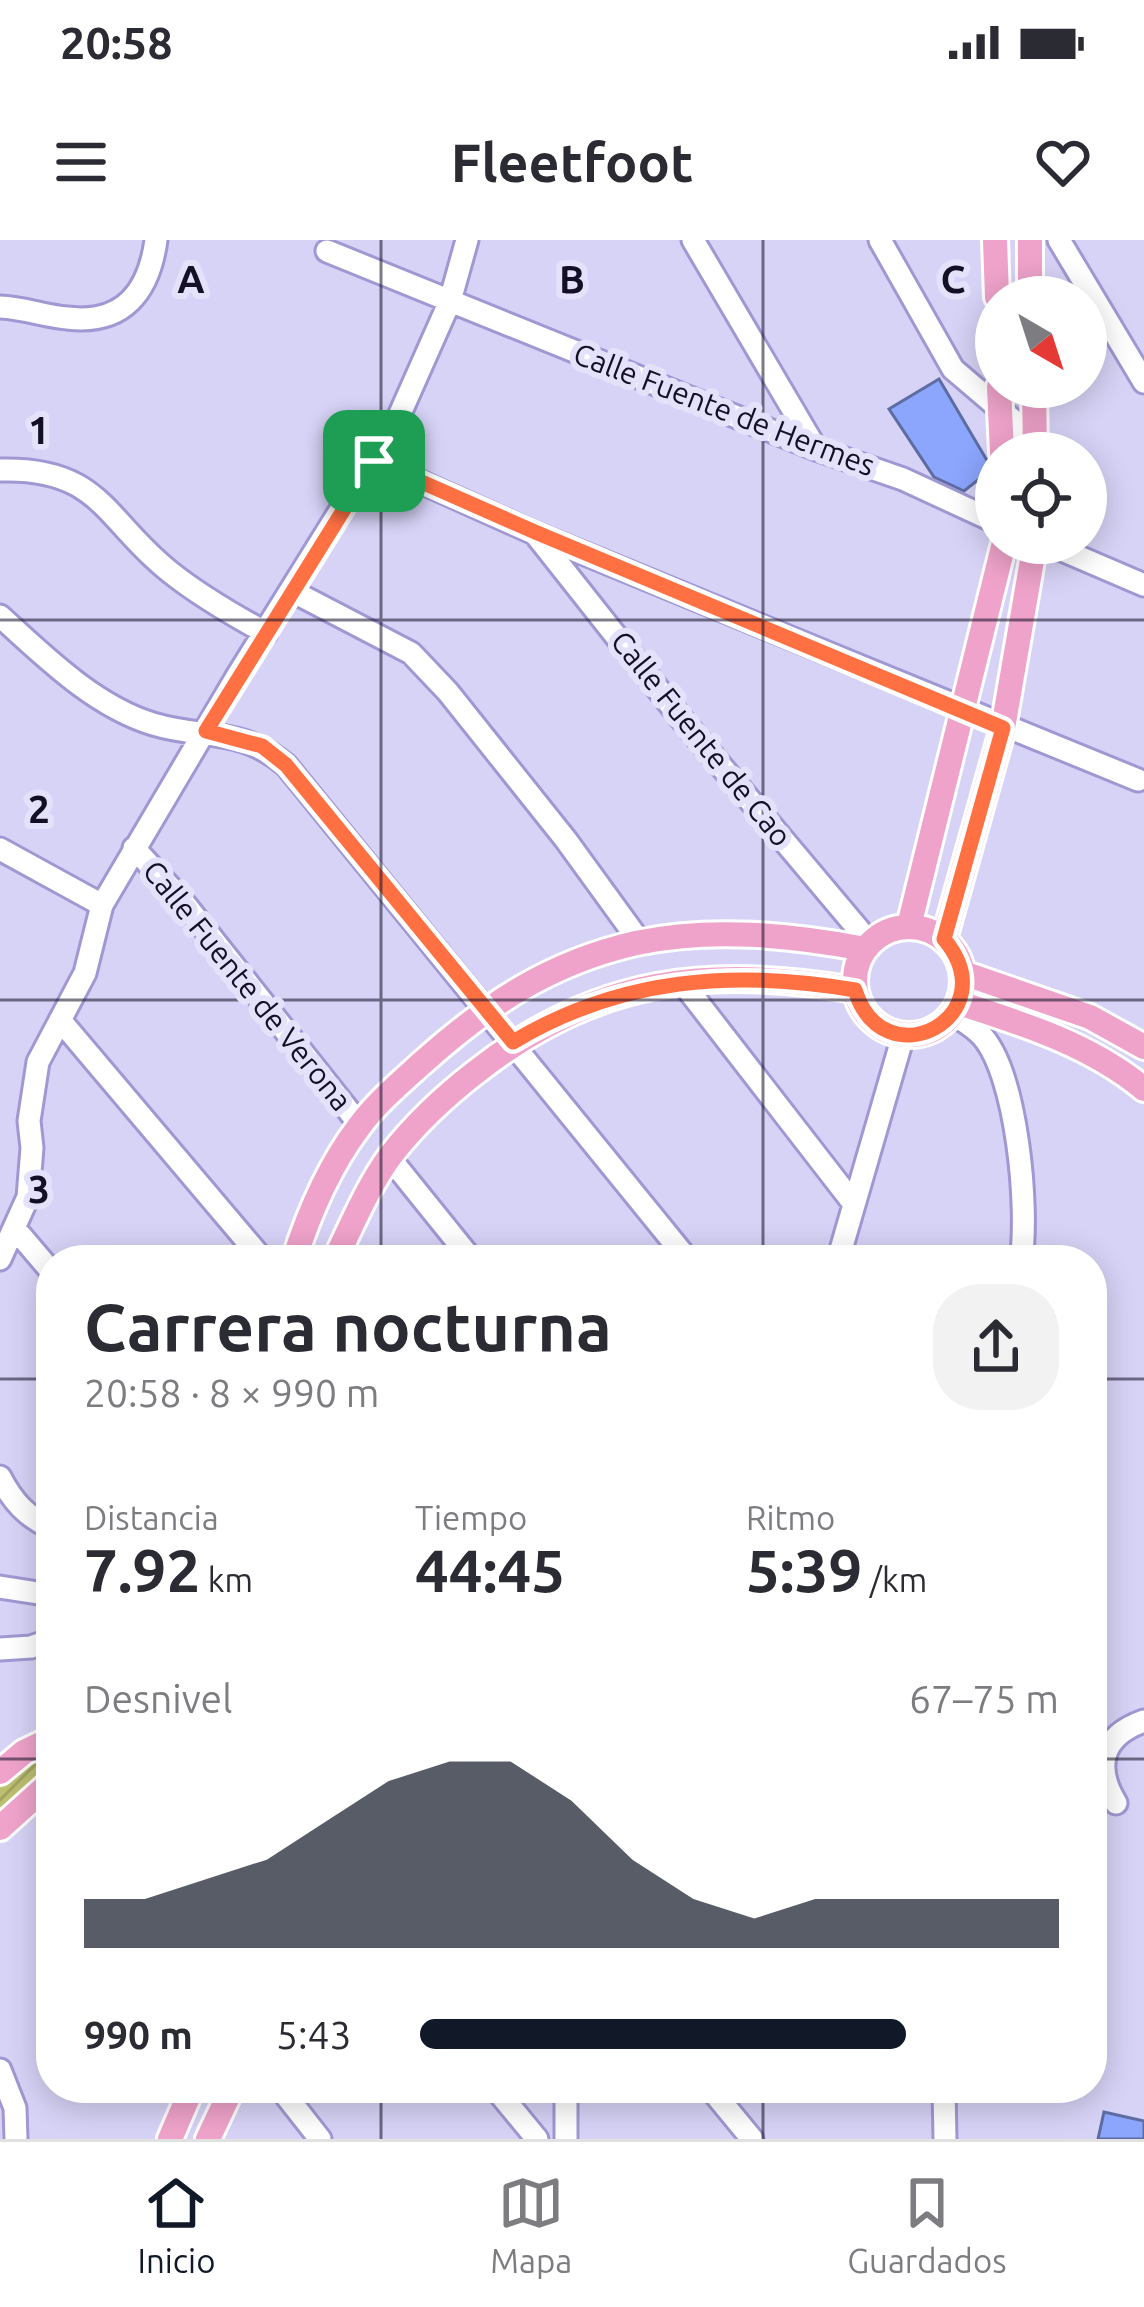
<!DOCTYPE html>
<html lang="es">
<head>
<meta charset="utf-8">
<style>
	:root { --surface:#fff; --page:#f2f2f3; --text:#2b2b33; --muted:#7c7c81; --line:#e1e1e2; --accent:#111827 }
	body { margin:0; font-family:Ubuntu,sans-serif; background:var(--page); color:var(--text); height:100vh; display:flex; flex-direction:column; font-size:45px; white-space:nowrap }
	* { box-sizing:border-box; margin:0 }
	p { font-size:39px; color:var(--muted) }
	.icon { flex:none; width:66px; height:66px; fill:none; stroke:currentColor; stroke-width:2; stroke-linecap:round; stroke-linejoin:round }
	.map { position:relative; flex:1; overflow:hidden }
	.drawer { position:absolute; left:36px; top:1005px; width:1071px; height:858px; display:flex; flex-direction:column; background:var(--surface); border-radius:48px; box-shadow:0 6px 30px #0003 }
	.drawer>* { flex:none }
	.needle { width:78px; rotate:141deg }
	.tools { position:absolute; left:975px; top:36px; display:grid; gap:24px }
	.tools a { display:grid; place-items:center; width:132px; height:132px; border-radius:50%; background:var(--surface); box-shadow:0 6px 30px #0003; font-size:60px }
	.pin { position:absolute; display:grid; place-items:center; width:102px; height:102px; color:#fff; margin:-51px; border-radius:24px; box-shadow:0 6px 18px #0006 }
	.round { display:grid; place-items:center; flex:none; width:126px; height:126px; border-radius:48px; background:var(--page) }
	.head { display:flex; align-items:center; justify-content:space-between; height:204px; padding:0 48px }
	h1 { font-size:66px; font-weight:600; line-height:90px }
	.figures { display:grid; grid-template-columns:repeat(3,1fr); gap:18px; height:204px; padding:12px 48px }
	.figures div { display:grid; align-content:center }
	.figures b { font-size:60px; font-weight:600 }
	.figures small { font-size:33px; font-weight:400 }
	.figures p { font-size:33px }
	.chart { height:336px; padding:24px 48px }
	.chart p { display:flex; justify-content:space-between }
	.chart svg { width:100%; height:216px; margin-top:12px; fill:var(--accent); opacity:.7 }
	ul { padding:0 48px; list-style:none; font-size:39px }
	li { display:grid; grid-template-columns:192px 144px 1fr; align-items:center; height:90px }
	li i { height:30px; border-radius:15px; background:var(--accent) }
	.status { display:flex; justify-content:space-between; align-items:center; height:84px; padding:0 60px; background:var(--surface); direction:ltr }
	.status svg { height:33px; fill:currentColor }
	header { display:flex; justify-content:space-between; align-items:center; height:156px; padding:0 48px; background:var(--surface); font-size:54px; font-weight:600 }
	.menu { display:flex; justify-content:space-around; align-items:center; height:168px; border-top:3px solid var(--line); background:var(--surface); font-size:33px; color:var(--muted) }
	.menu a { display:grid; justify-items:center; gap:6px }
	.menu .current { color:var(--accent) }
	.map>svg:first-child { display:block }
	.garden { fill:url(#garden-furrows) }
	.building { fill:#8ca5fd; stroke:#5d6da1; stroke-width:3 }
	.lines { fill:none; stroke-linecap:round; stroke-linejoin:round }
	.minor-casing { stroke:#a098d2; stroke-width:27 }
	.major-casing { stroke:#fff; stroke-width:30 }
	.minor { stroke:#fff; stroke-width:21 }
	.major { stroke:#efa3ca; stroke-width:24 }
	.route-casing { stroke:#fff; stroke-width:24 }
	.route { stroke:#ff7043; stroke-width:15 }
	.grid { fill:none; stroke:#130f24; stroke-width:3; stroke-opacity:0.55 }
	.labels { text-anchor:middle; stroke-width:12; stroke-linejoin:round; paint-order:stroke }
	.street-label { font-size:30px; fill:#130f24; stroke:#e4e1fa }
	.grid-label { font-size:39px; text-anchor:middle; font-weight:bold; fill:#130f24; stroke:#e4e1fa; stroke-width:12; stroke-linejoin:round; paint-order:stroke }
</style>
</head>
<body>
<div class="status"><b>20:58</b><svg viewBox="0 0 49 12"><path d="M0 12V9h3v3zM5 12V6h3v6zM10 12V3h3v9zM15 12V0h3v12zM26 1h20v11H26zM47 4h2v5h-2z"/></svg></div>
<header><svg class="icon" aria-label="menu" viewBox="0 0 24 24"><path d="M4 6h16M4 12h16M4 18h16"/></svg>Fleetfoot<svg class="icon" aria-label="heart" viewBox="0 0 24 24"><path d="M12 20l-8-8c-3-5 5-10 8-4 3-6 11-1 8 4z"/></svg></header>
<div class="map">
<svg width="1144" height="1899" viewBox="0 0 1144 1899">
	<defs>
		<pattern id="garden-furrows" width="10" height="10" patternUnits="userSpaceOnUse" patternTransform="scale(3)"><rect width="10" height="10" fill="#bcbf70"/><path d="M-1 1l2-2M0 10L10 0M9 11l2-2" fill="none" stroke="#a1a361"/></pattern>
	</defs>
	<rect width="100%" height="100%" fill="#d7d3f7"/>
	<!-- garden -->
	<path class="garden" d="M51,1504V1540L0,1586V1538Z"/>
	<!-- building -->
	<path class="building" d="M939,139L992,229L964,251L934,237L889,169Z
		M1104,1872L1144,1881V1899H1098Z"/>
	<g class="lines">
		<defs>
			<path id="minor" d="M693,0L816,209
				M880,0L953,129L1035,199
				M1059,0L1144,142
				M327,11L816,209L903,239L996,282
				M0,67C24,68 44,76 67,78C124,85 149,51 156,0
				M374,221L534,293L1138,540
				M0,230C101,227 105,281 170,332C200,356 233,375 266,393
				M536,295L684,482L870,703
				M1046,303L1144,345
				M292,351L411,413L448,452L566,600L640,702
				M0,376C44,416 94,466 153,484C206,500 238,486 286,525L688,1020
				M134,608L180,658L360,885
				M0,609L102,665
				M682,742L854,964
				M953,774C963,781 975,787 983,797C1017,837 1029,968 1021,1020
				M60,780L263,1020
				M389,917L472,1020
				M16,990L51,1031
				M0,1019L28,957L32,908L29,881L38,822L85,733L102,665L236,438L399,176L450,61L467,0
				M838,1020L903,796
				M0,1237C13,1262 26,1276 51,1288
				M0,1347L51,1355
				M0,1409L31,1407L51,1400
				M1116,1563C1094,1527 1101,1496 1144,1481
				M0,1830L15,1868L16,1899
				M280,1848L320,1899
				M495,1848L537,1899
				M566,1848V1899
				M710,1848L752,1899
				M944,1848L945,1899"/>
			<path id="major" d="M995,0L997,57
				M1030,0V57
				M999,147L1002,213
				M1034,147L1035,213
				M909,686L1004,303
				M855 741a54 54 0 1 1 108 0a54 54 0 1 1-108 0Z
				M944,699L1003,488L1035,303
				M963,733L1090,777L1144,807
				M959,763C1024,784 1091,805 1144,849
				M294,1020C309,973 328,928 358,888C375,864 400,843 422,823C488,764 549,723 636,703C711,687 791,695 865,709
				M335,1020C352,985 368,946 391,915C415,884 445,856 476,832C595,738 708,725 855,750
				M0,1532L24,1512L51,1499
				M0,1588L51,1542
				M170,1899L192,1848
				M208,1899L232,1848"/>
		</defs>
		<!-- minor casing -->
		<use href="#minor" class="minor-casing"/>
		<!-- major casing -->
		<use href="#major" class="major-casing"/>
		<!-- minor -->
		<use href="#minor" class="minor"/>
		<!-- major -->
		<use href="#major" class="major"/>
	</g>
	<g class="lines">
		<defs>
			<path id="route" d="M374,221L535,292L1003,488L944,699C1009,777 883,842 855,750C735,729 619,738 513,802L286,525L262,506L206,491Z"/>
		</defs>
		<!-- route casing -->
		<use href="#route" class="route-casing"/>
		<!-- route -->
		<use href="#route" class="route"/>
	</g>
	<!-- grid -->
	<path class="grid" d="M381,0V1020M763,0V1020M0,380H1144M0,760H1144M0,1139H51M1092,1139H1144M0,1519H51M1092,1519H1144M381,1848V1899M763,1848V1899"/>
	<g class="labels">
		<!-- street labels -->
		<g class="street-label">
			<text transform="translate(724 170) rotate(21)" y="10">Calle Fuente de Hermes</text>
			<text transform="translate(701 499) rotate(51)" y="10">Calle Fuente de Cao</text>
			<text transform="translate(247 746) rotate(51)" y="10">Calle Fuente de Verona</text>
		</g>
	</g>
	<g class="grid-label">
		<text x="191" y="53">A</text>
		<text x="572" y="53">B</text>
		<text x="953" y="53">C</text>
		<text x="39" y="204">1</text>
		<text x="39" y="583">2</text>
		<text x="39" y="963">3</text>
	</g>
</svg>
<div class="tools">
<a><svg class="needle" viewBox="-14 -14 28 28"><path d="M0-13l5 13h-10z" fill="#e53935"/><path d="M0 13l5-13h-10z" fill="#7c7c81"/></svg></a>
<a><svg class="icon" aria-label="locate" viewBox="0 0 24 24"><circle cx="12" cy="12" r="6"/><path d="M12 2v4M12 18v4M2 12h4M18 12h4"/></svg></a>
</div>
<div class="pin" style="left:374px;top:221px;background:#1e9e55"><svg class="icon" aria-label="arrive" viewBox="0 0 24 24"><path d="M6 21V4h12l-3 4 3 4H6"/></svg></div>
<section class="drawer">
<div class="head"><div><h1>Carrera nocturna</h1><p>20:58 · 8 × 990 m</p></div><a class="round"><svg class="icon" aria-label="share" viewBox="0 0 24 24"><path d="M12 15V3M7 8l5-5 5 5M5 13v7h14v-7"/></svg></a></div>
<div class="figures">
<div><p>Distancia</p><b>7.92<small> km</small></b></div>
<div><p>Tiempo</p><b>44:45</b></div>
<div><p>Ritmo</p><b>5:39<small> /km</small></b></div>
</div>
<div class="chart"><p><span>Desnivel</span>67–75 m</p>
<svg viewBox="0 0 160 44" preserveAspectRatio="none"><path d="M0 44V34L10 34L20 30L30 26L40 18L50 10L60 6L70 6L80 14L90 26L100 34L110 38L120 34L130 34L140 34L150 34L160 34V44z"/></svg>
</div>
<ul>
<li><b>990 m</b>5:43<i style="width:76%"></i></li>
</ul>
</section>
</div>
<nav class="menu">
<a class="current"><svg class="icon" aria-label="home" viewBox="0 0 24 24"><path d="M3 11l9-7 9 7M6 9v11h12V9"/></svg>Inicio</a>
<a><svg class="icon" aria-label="map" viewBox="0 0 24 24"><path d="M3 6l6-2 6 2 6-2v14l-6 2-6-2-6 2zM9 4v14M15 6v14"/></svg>Mapa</a>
<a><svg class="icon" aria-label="saved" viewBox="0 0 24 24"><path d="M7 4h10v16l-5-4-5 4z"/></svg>Guardados</a>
</nav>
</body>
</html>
